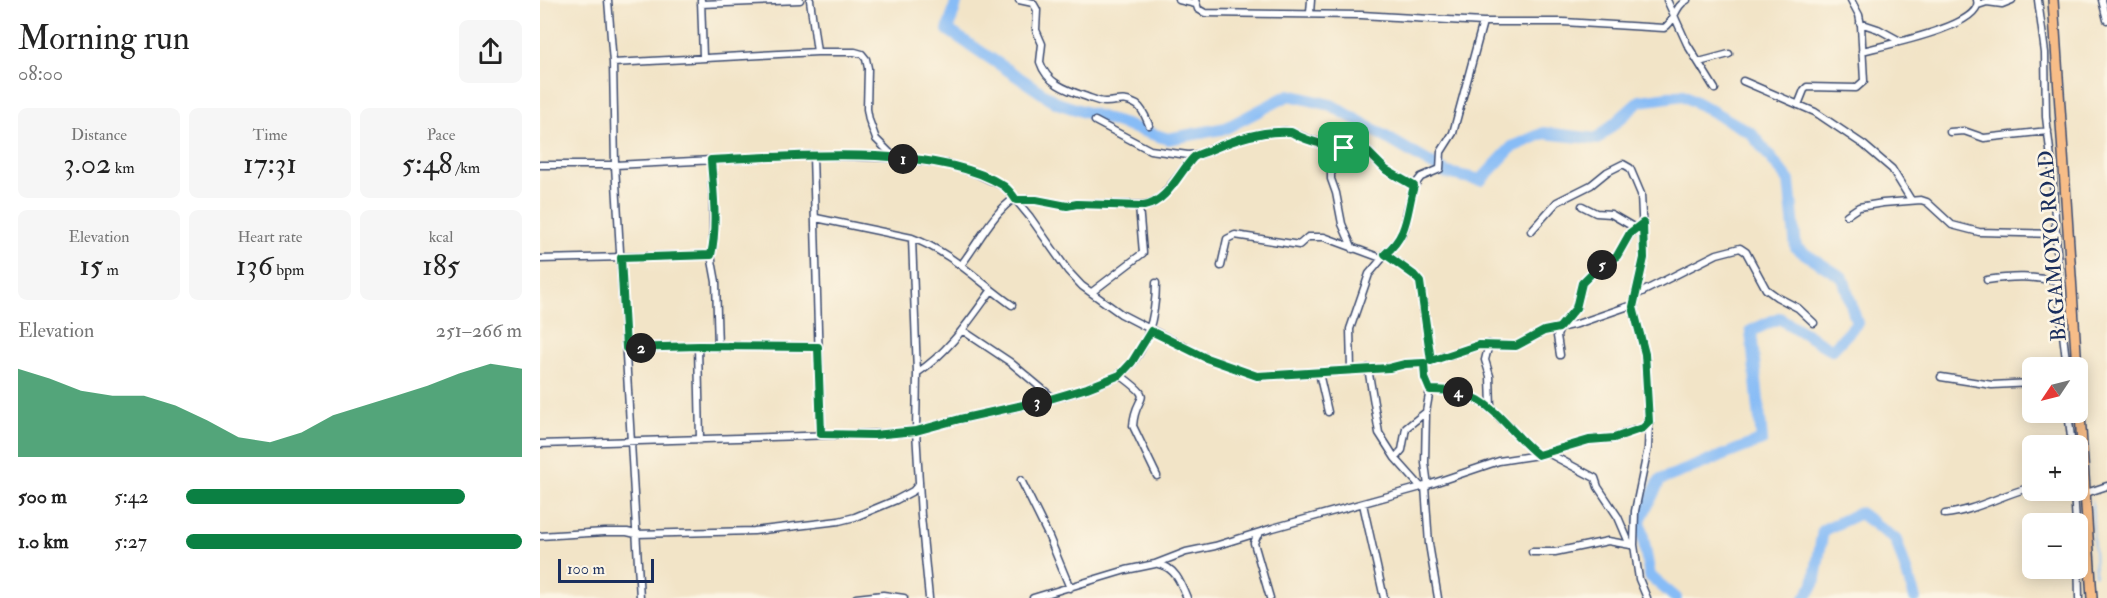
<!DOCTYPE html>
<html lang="en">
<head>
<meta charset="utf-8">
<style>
	:root { --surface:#fff; --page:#f6f6f6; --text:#222; --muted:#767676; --accent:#0b8043 }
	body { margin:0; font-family:"IM FELL Double Pica",serif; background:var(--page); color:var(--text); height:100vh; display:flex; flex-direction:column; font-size:22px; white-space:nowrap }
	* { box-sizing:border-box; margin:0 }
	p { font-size:20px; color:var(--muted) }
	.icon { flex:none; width:33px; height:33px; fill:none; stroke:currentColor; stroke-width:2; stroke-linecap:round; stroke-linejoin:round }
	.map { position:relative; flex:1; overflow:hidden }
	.sheet { display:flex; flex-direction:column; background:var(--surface); width:540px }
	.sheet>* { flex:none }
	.needle { width:39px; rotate:235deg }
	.fabs { position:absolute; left:1482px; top:357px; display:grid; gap:12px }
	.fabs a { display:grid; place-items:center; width:66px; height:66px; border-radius:9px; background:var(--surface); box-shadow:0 3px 15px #0003; font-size:30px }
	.scale { position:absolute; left:18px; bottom:15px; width:96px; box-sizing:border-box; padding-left:6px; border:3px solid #1b2f5e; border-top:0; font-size:16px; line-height:21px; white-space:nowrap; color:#1b2f5e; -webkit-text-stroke:4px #fcf5e5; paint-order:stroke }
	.pin { position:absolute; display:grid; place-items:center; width:51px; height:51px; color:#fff; margin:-26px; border-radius:12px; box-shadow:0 3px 9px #0006 }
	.km { position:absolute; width:30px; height:30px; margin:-15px; border-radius:50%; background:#222; color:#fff; font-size:16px; line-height:30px; text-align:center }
	.round { display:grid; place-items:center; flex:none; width:63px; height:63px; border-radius:9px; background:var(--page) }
	.overview { display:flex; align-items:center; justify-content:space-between; height:102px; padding:0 18px }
	h1 { font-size:33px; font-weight:600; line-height:45px }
	.metrics { display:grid; grid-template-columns:repeat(3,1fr); gap:9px; height:102px; padding:6px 18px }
	.metrics div { display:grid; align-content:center; border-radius:9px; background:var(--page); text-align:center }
	.metrics b { font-size:30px; font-weight:600 }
	.metrics small { font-size:16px; font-weight:400 }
	.metrics p { font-size:16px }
	.chart { height:168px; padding:12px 18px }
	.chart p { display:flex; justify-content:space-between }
	.chart svg { width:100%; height:108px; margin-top:6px; fill:var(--accent); opacity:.7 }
	ul { padding:0 18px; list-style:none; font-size:20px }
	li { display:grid; grid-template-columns:96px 72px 1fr; align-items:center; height:45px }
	li i { height:15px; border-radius:8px; background:var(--accent) }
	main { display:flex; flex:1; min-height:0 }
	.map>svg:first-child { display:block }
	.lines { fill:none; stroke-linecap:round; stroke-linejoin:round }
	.stream { stroke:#87bcf6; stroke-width:2 }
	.river { stroke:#87bcf6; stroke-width:12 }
	.minor-casing { stroke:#3b4a6e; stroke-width:9 }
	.highway-casing { stroke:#3b4a6e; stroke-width:12 }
	.minor { stroke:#fff; stroke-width:6 }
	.highway { stroke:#f7bd88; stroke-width:9 }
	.route-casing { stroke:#fff; stroke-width:12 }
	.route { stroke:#0b8043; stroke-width:8 }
	.labels { text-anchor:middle; stroke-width:5; stroke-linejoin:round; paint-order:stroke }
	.street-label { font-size:21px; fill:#1b2f5e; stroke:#fcf5e5 }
</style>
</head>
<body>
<main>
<section class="sheet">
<div class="overview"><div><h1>Morning run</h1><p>08:00</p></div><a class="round"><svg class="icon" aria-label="share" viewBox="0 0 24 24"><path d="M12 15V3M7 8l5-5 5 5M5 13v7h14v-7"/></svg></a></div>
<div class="metrics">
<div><p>Distance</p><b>3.02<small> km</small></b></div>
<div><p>Time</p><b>17:31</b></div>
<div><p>Pace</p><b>5:48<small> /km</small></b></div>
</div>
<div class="metrics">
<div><p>Elevation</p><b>15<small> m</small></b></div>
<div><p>Heart rate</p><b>136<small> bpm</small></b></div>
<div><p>kcal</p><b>185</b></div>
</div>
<div class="chart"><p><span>Elevation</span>251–266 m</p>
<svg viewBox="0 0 160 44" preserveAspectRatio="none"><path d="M0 44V8L10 12L20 17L30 19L40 19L50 23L60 29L70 36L80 38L90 34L100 27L110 23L120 19L130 15L140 10L150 6L160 8V44z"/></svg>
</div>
<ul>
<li><b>500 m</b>5:42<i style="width:83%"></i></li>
<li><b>1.0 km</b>5:27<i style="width:100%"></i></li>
</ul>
</section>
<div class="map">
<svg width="1567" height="598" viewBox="0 0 1567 598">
	<rect width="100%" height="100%" fill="#fcf5e5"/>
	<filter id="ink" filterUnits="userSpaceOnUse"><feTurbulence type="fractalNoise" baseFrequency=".0167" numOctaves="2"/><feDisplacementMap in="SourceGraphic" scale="12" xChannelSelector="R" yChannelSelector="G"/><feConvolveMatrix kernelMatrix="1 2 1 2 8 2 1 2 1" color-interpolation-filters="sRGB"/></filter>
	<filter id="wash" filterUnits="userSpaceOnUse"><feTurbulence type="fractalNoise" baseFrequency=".008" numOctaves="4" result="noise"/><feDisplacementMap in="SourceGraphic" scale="24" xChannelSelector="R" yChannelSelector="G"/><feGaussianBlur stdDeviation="1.35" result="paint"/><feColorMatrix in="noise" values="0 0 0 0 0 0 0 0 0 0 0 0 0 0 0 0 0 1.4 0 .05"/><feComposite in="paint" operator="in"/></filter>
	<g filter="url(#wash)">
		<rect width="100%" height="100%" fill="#f2e4c7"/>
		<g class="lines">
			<!-- stream -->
			<path class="stream" d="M1552,500L1555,575"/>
			<!-- river -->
			<path class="river" d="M417,0L408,30L517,103L628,139L686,128L749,95L791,105L907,173L941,180L972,147L1004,133L1057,139L1100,101L1143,95L1211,133L1249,181L1256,248L1303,278L1317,323L1292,350L1239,318L1211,331L1222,440L1120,480L1100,520L1110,576L1136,598
				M1265,598L1274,584L1283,530L1320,513L1356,540L1375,598"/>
		</g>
	</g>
	<g filter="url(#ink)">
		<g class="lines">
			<defs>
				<path id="minor" d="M68,0L73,63L75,165L100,598
					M161,0L163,57
					M270,0L277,52
					M479,0L493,3L497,10L496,30L502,44L500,62C507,84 527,90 547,97C553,99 559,102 565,102C580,102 582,97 597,105C603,109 606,118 609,125
					M639,0L656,4
					M655,0L658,9L665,13L821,15L943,22H1023L1124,28C1136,21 1134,6 1147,0
					M1127,0L1147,44L1175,89
					M1498,0L1505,53L1506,117L1512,167L1521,318L1527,368
					M1562,0L1567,20
					M161,4L260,0
					M1438,5L1447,2L1462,4L1472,0
					M770,13L771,0
					M1320,23L1338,29L1360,41
					M1322,51C1341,46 1445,26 1437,0
					M1159,62L1189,54
					M73,63L277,52H315L322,54L326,59L328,68L327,109L329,120L336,139L355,158
					M1203,81L1275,112L1324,145L1352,169L1371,200
					M1258,105L1264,90L1267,87L1316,88L1324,81L1321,25L1319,15L1311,0
					M555,121L610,150L648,155L661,154L689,142L721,133L745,131L751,132L771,140L804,148L822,146L846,170L874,186
					M1410,132L1424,131L1444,138L1508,131
					M804,148L791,174V179L796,193L802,224L813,249
					M273,155L281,434
					M171,160L173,203V246L171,255L176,282L178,347
					M0,165H75L273,155L355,158L408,164L435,173L465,187L490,217L528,271L542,286L581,314L666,358L717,376L849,368L865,364L884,363L939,345L976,346L1004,331L1037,324L1086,307L1094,306
					M476,200H496L527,206L537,204L610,205L622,196L655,155
					M1042,206L1056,213L1071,214L1095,228
					M1307,215L1319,207L1343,203L1381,200L1387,202L1412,225L1439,232L1517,234
					M276,218L372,238C411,252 439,282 472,305
					M991,231L1017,202L1051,185L1067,172L1083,164L1090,168L1101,194L1104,258L1093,307L1105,354L1109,422L1108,448L1095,511L1094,545L1099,579L1107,598
					M372,238L377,373L376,431L381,516L389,598
					M845,253L874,275L880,282L891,361
					M0,259L171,255
					M421,265C437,245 453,212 475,198
					M681,266L687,239L695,235L759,245L768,237H784L841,258
					M1447,280C1474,276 1493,276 1520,282
					M552,292L603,253L599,206
					M1096,295L1177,254L1200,248L1206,252L1226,289L1237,297L1258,308L1274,323
					M1019,328L1036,308L1042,283L1058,267L1077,256L1091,233L1103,223
					M1020,328L1017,336L1020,355
					M422,330L470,362L513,398
					M949,344L945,360L950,376L951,408
					M158,346L160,440
					M86,348L158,346L278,347
					M884,363L885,377L890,389L886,412L885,463L888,486
					M828,368L839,433L855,458L881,487
					M811,370L810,329L829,274L861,236L865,228L867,212L874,186L881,177L900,169L901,152L913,133L943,22
					M377,373C409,352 429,321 451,291
					M779,373L788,412
					M580,375C618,403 595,391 593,426L617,476
					M1401,377L1452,385L1492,383
					M890,390C950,389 957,421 998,455
					M1528,412L1532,446
					M0,444L358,433C380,431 400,424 421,419C466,408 512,402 555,385C563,382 573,379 580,374C607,355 616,314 616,283
					M1008,453L1055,478L1058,487L1078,517L1090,545
					M855,458L862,450L866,428L886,412
					M481,480L509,537L530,588
					M885,486L889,544L898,598
					M1534,490L1536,524
					M1546,493L1567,486
					M823,504L844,598
					M1405,514C1435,511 1463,494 1492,487
					M719,534L717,536L714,543L730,598
					M0,536L65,532H87L96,534L214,531L299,521L315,517L356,500L373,491L379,484
					M1538,549L1539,598
					M992,552H1015L1068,541L1091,545
					M618,564C635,567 641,583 647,598
					M316,598L343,595L364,598
					M493,598L586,570L615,564L646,552L675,546L733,528L885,486L959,461L998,455L1049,440L1075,438L1088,432L1103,428L1109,422"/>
				<path id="highway" d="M1513,0L1552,598"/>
			</defs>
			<!-- minor casing -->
			<use href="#minor" class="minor-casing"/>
			<!-- highway casing -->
			<use href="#highway" class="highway-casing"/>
			<!-- minor -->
			<use href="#minor" class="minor"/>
			<!-- highway -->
			<use href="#highway" class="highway"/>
		</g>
	</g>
	<g class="lines" filter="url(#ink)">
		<defs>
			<path id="route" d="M751,132C772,144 798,149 822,146L846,170L874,186C866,214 869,234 845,254L874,275L880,282L891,361L939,345L976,346L1004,331L1019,328L1036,308L1042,283L1058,267L1077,256L1090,233L1103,223L1104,258L1093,307L1105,354L1109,422L1103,428L1074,438L1049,440L998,455C957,421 951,389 890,390L885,378L884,363L865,364L849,368L717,376L666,358L611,331L592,362L580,375L547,388L510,399L420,419L376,431L334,435L281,434L278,347L159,346L86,348L81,258L171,255C178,225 173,190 171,160C248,156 399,143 464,186C469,190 473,195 476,200H496L527,206L537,204L604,206C627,202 639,173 653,158C658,153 665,153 670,150C696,139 722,130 751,132Z"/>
		</defs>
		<!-- route casing -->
		<use href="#route" class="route-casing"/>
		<!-- route -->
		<use href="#route" class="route"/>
	</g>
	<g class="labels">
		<!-- street labels -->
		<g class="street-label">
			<text transform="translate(1512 246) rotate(-94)" y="7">BAGAMOYO ROAD</text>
		</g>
	</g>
</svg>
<div class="fabs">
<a><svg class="needle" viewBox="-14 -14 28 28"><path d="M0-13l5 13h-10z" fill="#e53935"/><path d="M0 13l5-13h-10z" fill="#767676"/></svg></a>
<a>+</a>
<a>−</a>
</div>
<div class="scale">100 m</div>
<div class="pin" style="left:804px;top:148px;background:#1e9e55"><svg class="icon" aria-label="arrive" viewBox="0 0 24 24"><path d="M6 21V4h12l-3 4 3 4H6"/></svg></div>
<b class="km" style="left:363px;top:159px">1</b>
<b class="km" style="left:101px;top:348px">2</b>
<b class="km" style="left:497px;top:402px">3</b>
<b class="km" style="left:918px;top:392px">4</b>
<b class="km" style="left:1062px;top:265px">5</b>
</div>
</main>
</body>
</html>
